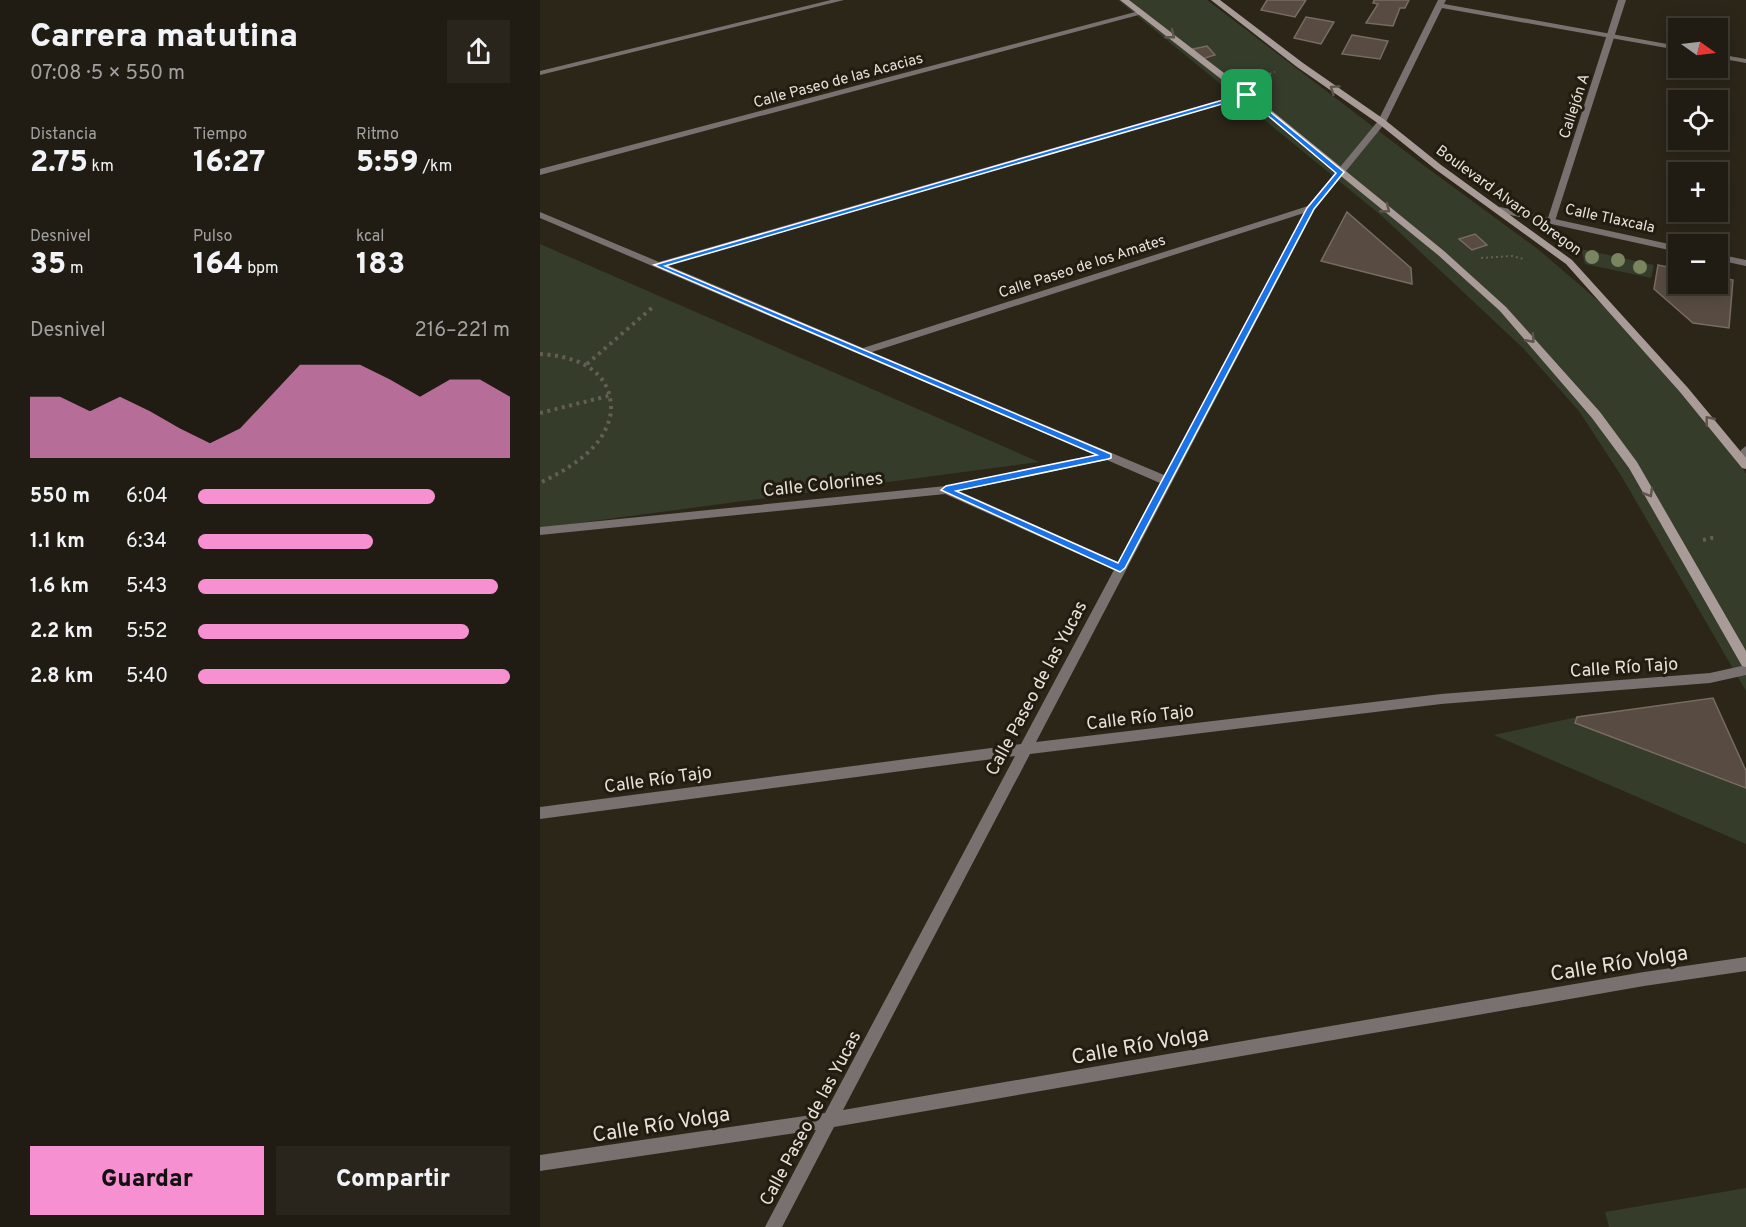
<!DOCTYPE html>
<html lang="es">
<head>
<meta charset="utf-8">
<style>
	:root { --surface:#211c13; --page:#29251c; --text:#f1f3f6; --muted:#a2a1a0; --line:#3e3a33; --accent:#f690d0 }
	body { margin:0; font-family:Overpass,sans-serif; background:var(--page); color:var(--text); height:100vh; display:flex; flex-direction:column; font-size:22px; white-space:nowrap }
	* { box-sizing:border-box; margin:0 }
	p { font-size:20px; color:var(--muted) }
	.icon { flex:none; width:33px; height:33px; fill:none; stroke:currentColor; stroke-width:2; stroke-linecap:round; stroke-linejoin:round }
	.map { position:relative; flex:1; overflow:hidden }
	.sheet { display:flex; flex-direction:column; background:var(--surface); width:540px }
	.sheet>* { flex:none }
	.needle { width:39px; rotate:104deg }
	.buttons { position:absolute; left:1128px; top:18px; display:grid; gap:12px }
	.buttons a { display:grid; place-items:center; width:60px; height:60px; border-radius:0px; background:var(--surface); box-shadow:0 3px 15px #0003,0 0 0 2px var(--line); font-size:30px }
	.pin { position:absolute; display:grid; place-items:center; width:51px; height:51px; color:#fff; margin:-26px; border-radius:12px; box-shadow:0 3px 9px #0006 }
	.round { display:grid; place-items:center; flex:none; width:63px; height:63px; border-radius:0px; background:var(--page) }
	.head { display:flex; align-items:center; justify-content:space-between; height:102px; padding:0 30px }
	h1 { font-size:33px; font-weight:800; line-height:45px }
	.figures { display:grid; grid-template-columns:repeat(3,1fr); gap:9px; height:102px; padding:6px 30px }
	.figures div { display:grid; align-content:center }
	.figures b { font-size:30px; font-weight:800 }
	.figures small { font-size:16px; font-weight:400 }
	.figures p { font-size:16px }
	.chart { height:168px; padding:12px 30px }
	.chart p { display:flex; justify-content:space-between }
	.chart svg { width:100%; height:108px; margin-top:6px; fill:var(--accent); opacity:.7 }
	.primary-button { display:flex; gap:12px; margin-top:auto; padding:12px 30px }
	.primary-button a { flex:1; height:69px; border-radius:0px; background:var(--accent); color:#111; font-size:24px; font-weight:800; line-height:69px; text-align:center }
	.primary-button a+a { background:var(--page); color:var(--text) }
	ul { padding:0 30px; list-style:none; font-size:20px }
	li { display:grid; grid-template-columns:96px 72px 1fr; align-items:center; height:45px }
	li i { height:15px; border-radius:8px; background:var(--accent) }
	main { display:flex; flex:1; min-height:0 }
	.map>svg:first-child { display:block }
	.green { fill:#353c2a }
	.building { fill:#584c42; stroke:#786b60; stroke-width:1.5 }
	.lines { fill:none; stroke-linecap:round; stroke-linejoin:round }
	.path-far1 { stroke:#645f53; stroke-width:2; stroke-dasharray:2 3; stroke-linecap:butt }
	.path { stroke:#645f53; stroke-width:4; stroke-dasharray:3 4.5; stroke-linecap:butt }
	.lane { fill:#79716f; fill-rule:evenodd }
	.street { fill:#79716f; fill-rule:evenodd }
	.secondary { fill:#a89b98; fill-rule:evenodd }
	.tree { fill:#7a845f }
	.oneway { stroke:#5e554d }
	.route { fill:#1a73e8; stroke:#fff; stroke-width:1.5; fill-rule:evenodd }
	.labels { text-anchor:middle; stroke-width:6; stroke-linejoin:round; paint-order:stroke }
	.far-street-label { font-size:15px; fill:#e6e2da; stroke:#221c10 }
	.street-label { font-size:18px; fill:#e6e2da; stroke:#221c10 }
	.near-street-label { font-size:21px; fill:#e6e2da; stroke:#221c10 }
</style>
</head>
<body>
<main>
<section class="sheet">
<div class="head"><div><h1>Carrera matutina</h1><p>07:08 · 5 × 550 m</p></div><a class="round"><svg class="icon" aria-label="share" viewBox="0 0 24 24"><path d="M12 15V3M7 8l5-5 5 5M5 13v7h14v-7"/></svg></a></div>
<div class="figures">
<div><p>Distancia</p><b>2.75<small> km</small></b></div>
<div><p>Tiempo</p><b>16:27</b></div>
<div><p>Ritmo</p><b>5:59<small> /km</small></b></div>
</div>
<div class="figures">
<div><p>Desnivel</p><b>35<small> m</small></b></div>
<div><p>Pulso</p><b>164<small> bpm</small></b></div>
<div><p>kcal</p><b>183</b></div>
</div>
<div class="chart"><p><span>Desnivel</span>216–221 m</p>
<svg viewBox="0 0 160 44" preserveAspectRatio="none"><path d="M0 44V19L10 19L20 25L30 19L40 25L50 32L60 38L70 32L80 19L90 6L100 6L110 6L120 12L130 19L140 12L150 12L160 19V44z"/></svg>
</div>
<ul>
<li><b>550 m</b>6:04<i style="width:76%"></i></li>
<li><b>1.1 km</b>6:34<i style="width:56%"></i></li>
<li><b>1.6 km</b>5:43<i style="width:96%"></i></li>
<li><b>2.2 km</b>5:52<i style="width:87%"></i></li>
<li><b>2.8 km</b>5:40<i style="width:100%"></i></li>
</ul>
<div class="primary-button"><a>Guardar</a><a>Compartir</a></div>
</section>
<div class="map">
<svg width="1206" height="1227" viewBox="0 0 1206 1227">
	<rect width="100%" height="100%" fill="#2c2619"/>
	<!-- green -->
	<path class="green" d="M578,0H667L882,164L999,250L1070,311L1134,381L1195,455L1206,474V691L1082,477L1039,411L983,348L843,217Z
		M0,244L499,462L0,528Z
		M1041,249L1114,265L1111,278L1045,264Z
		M1037,717L1206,788V844L954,735Z
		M1206,1188V1227H1069L1065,1212Z"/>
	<!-- building -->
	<path class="building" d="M727,0H766L755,17L721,10Z
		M834,0H869L865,8H860L853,26L826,23L838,4L833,3Z
		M766,17L794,22L781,44L754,38Z
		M812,35L848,41L840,59L802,54Z
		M667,46L675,55L662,59L653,49Z
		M807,212L871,268L872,284L781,261Z
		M935,234L947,245L932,250L919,239Z
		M1118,265L1138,269V284H1178V277L1193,280L1189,328L1153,323L1114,289Z
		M1173,698L1206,771V788L1035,723L1037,717Z"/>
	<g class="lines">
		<!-- path-far1 -->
		<path class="path-far1" d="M720,77L735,72
			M941,258L972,256L984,259"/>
		<!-- path -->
		<path class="path" d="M0,354C33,356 68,367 71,405C72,418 65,433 57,443C42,461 20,473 0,483
			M47,364L114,306
			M0,413L72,395
			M1163,540L1176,537"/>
		<!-- lane -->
		<path class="lane" d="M1078,0H1086L1015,221L1014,223H1008L1007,221Z"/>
		<!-- street -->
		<path class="street" d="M291,0H304L0,75V71Z
			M898,0H906L904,4L1138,46V50L902,8L846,122L775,209L496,742L901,694L1170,673L1206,665V675L1170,683L901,704L490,754L303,1110L1104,972L1206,957V971L1104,986L294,1127L242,1227H225L276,1130L0,1171V1155L285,1113L475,756L0,819V807L481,744L574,570L405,494L0,535V527L406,486L555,455L0,218V212L119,262L704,93L711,95L127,265L323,348L768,206L838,121ZM764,213L624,475L332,352ZM567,460L620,483L578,562L419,491Z
			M599,11L606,13L0,175V169Z
			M1178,54L1206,59V63L1178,58Z
			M960,207L1138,246V252L957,212L956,210Z
			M1178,254L1206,260V266L1178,260Z
			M1206,446V466L1204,467L1199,463L1201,450Z"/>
		<!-- secondary -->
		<path class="secondary" d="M580,0H589L710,93L904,251L966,307L1060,412L1097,462L1206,651V667L1202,666L1089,468L1052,418L960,311L898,255L704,97Z
			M671,0H680L763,63L845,120L901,165L1032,260L1148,388L1206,458V469L1202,468L1140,392L1026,264L895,169L839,124L757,67Z"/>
	</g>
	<!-- trees -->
	<g class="tree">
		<circle cx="1052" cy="257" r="7"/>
		<circle cx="1078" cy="260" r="7"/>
		<circle cx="1100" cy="267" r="7"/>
	</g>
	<!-- one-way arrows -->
	<defs><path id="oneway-chevron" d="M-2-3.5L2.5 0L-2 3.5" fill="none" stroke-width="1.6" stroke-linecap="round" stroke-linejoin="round" transform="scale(1.5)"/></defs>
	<g class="oneway">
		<use href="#oneway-chevron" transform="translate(631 35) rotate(38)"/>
		<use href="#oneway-chevron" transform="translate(794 89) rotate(-145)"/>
		<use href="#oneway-chevron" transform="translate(846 209) rotate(39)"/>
		<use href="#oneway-chevron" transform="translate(991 339) rotate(48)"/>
		<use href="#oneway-chevron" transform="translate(1169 420) rotate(-129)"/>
		<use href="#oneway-chevron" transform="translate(1109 493) rotate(59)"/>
	</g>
	<!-- route -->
	<path class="route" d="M707,93L804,172L774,209L585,568L580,572L401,490L406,486L557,455L114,265ZM706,97L796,173L767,208L578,563L416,491L568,459L571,458V454L125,266Z"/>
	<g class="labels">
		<!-- far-street labels -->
		<g class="far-street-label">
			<text transform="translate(298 80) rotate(-15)" y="5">Calle Paseo de las Acacias</text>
			<text transform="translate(1034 106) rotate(-72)" y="5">Callejón A</text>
			<text transform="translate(969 200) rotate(36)" y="5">Boulevard Alvaro Obregon</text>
			<text transform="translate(1070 218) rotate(12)" y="5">Calle Tlaxcala</text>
			<text transform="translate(542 266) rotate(-18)" y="5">Calle Paseo de los Amates</text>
		</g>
		<!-- street labels -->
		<g class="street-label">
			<text transform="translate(283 484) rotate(-6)" y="6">Calle Colorines</text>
			<text transform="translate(1084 667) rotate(-4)" y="6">Calle Río Tajo</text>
			<text transform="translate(496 688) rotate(-62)" y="6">Calle Paseo de las Yucas</text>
			<text transform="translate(600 717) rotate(-7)" y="6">Calle Río Tajo</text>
			<text transform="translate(118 779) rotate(-8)" y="6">Calle Río Tajo</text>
			<text transform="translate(270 1118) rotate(-62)" y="6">Calle Paseo de las Yucas</text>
		</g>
		<!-- near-street labels -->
		<g class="near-street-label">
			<text transform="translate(1079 963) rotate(-9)" y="7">Calle Río Volga</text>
			<text transform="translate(600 1045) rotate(-10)" y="7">Calle Río Volga</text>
			<text transform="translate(121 1124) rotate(-9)" y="7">Calle Río Volga</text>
		</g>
	</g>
</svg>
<div class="buttons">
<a><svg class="needle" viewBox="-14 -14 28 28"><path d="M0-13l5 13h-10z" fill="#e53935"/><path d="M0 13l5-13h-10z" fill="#a2a1a0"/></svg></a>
<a><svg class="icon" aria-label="locate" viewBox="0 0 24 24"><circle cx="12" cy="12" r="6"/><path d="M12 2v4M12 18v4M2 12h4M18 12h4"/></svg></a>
<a>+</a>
<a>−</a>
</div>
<div class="pin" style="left:707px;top:95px;background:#1e9e55"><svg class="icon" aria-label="arrive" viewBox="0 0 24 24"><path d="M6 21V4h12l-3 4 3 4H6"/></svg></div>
</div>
</main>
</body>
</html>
